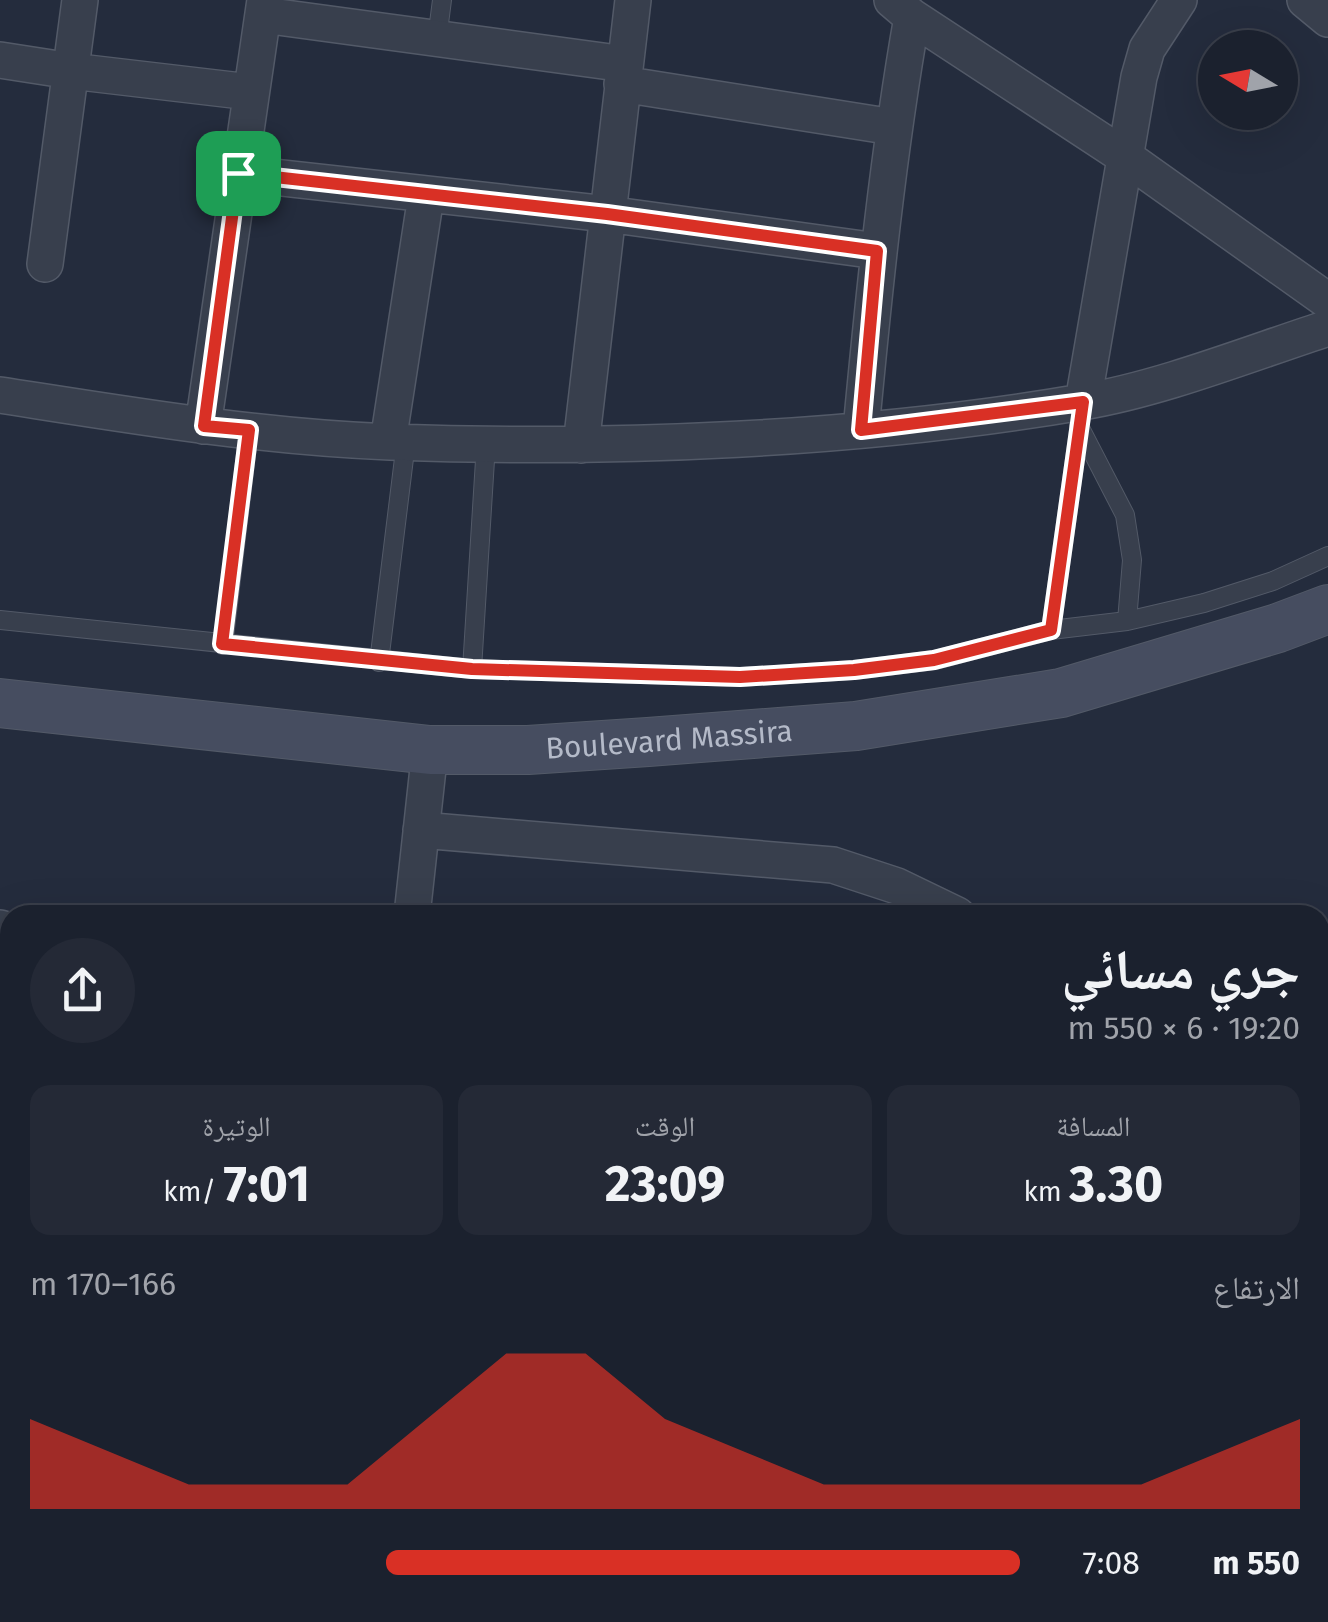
<!DOCTYPE html>
<html lang="ar">
<head>
<meta charset="utf-8">
<style>
	:root { --surface:#1b212e; --page:#242936; --text:#f1f3f6; --muted:#a0a3aa; --line:#393e4a; --accent:#d93025 }
	body { margin:0; font-family:"Fira Sans","Noto Naskh Arabic",sans-serif; background:var(--page); color:var(--text); direction:rtl; height:100vh; display:flex; flex-direction:column; font-size:38px; white-space:nowrap }
	* { box-sizing:border-box; margin:0 }
	p { font-size:32px; color:var(--muted) }
	.icon { flex:none; width:55px; height:55px; fill:none; stroke:currentColor; stroke-width:2; stroke-linecap:round; stroke-linejoin:round }
	.map { position:relative; flex:1; overflow:hidden; direction:ltr }
	.panel { position:absolute; left:0px; top:905px; width:1330px; height:718px; display:flex; flex-direction:column; background:var(--surface); border-radius:30px 30px 0 0; box-shadow:0 10px 40px #0002,0 0 0 2px var(--line); direction:rtl }
	.panel>* { flex:none }
	.needle { width:65px; rotate:280deg }
	.fabs { position:absolute; left:1198px; top:30px; display:grid; gap:20px }
	.fabs a { display:grid; place-items:center; width:100px; height:100px; border-radius:50%; background:var(--surface); box-shadow:0 10px 40px #0002,0 0 0 2px var(--line); font-size:50px }
	.pin { position:absolute; display:grid; place-items:center; width:85px; height:85px; color:#fff; margin:-42px; border-radius:20px; box-shadow:0 5px 15px #0006 }
	.round { display:grid; place-items:center; flex:none; width:105px; height:105px; border-radius:52px; background:var(--page) }
	.summary { display:flex; align-items:center; justify-content:space-between; height:170px; padding:0 30px }
	h1 { font-size:55px; font-weight:700; line-height:75px }
	.metrics { display:grid; grid-template-columns:repeat(3,1fr); gap:15px; height:170px; padding:10px 30px }
	.metrics div { display:grid; align-content:center; border-radius:20px; background:var(--page); text-align:center }
	.metrics b { font-size:50px; font-weight:700 }
	.metrics small { font-size:28px; font-weight:400 }
	.metrics p { font-size:28px }
	.chart { height:280px; padding:20px 30px }
	.chart p { display:flex; justify-content:space-between }
	.chart svg { width:100%; height:180px; margin-top:10px; fill:var(--accent); opacity:.7 }
	ul { padding:0 30px; list-style:none; font-size:32px }
	li { display:grid; grid-template-columns:160px 120px 1fr; align-items:center; height:75px }
	li i { height:25px; border-radius:12px; background:var(--accent) }
	.map>svg:first-child { display:block }
	.lines { fill:none; stroke-linecap:round; stroke-linejoin:round }
	.lane-casing { stroke:#535a68; stroke-width:20 }
	.street-casing { stroke:#535a68; stroke-width:38 }
	.secondary-casing { stroke:#535a68; stroke-width:50 }
	.lane { stroke:#383f4d; stroke-width:18 }
	.street { stroke:#383f4d; stroke-width:35 }
	.secondary { stroke:#464d60; stroke-width:48 }
	.route-casing { stroke:#fff; stroke-width:20 }
	.route { stroke:#d93025; stroke-width:12 }
	.labels { text-anchor:middle; stroke-width:10; stroke-linejoin:round; paint-order:stroke }
	.street-label { font-size:30px; fill:#b4bac8; stroke:#1d2432 }
</style>
</head>
<body>
<div class="map">
<svg width="1328" height="1622" viewBox="0 0 1328 1622">
	<rect width="100%" height="100%" fill="#242c3d"/>
	<g class="lines">
		<defs>
			<path id="lane" d="M437,39L442,0
				M1079,426L1125,515L1132,560L1127,621
				M0,620L472,669L740,677L854,670L935,660L1051,630L1127,621L1204,603L1273,581L1328,556
				M1051,630L1083,402
				M223,645L249,430
				M379,662L406,442
				M472,669L486,444"/>
			<path id="street" d="M892,0L912,17L1124,156L1328,301
				M1305,0L1328,19
				M263,15L625,64
				M0,60L71,71L250,92
				M622,84L893,127
				M238,173L607,214L877,251
				M45,264L80,0
				M0,395C129,415 259,437 390,442C615,450 860,440 1082,402C1161,389 1251,353 1328,328
				M1083,402L1139,77L1147,49L1179,0
				M203,426L265,0
				M861,430C874,292 888,154 912,17
				M388,442L426,196
				M581,445L633,0
				M421,830L833,865L897,886L957,915
				M412,915L430,750
				M0,928L10,931
				M1320,1011L1328,1012
				M0,1436L10,1439
				M1320,1449L1328,1450
				M101,1622L104,1612
				M340,1622L341,1612
				M499,1622L500,1612
				M775,1622L777,1612
				M1162,1622L1163,1612"/>
			<g id="secondary">
				<path id="s1" d="M0,703L430,750H528L648,742L856,726L1061,693L1278,628L1328,609"/>
			</g>
		</defs>
		<!-- lane casing -->
		<use href="#lane" class="lane-casing"/>
		<!-- street casing -->
		<use href="#street" class="street-casing"/>
		<!-- secondary casing -->
		<use href="#secondary" class="secondary-casing"/>
		<!-- lane -->
		<use href="#lane" class="lane"/>
		<!-- street -->
		<use href="#street" class="street"/>
		<!-- secondary -->
		<use href="#secondary" class="secondary"/>
	</g>
	<g class="lines">
		<defs>
			<path id="route" d="M238,173L607,214L877,251L861,430L1083,402L1051,630L934,660L854,670L740,677L472,669L222,644L249,430L204,426Z"/>
		</defs>
		<!-- route casing -->
		<use href="#route" class="route-casing"/>
		<!-- route -->
		<use href="#route" class="route"/>
	</g>
	<g class="labels">
		<!-- street labels -->
		<g class="street-label">
			<text dy="10" stroke="none"><textPath href="#s1" startOffset="672">Boulevard Massira</textPath></text>
		</g>
	</g>
</svg>
<div class="fabs">
<a><svg class="needle" viewBox="-14 -14 28 28"><path d="M0-13l5 13h-10z" fill="#e53935"/><path d="M0 13l5-13h-10z" fill="#a0a3aa"/></svg></a>
</div>
<div class="pin" style="left:238px;top:173px;background:#1e9e55"><svg class="icon" aria-label="arrive" viewBox="0 0 24 24"><path d="M6 21V4h12l-3 4 3 4H6"/></svg></div>
<section class="panel">
<div class="summary"><div><h1>جري مسائي</h1><p>19:20 · 6 × 550 m</p></div><a class="round"><svg class="icon" aria-label="share" viewBox="0 0 24 24"><path d="M12 15V3M7 8l5-5 5 5M5 13v7h14v-7"/></svg></a></div>
<div class="metrics">
<div><p>المسافة</p><b>3.30<small> km</small></b></div>
<div><p>الوقت</p><b>23:09</b></div>
<div><p>الوتيرة</p><b>7:01<small> /km</small></b></div>
</div>
<div class="chart"><p><span>الارتفاع</span>166–170 m</p>
<svg viewBox="0 0 160 44" preserveAspectRatio="none"><path d="M0 44V22L10 30L20 38L30 38L40 38L50 22L60 6L70 6L80 22L90 30L100 38L110 38L120 38L130 38L140 38L150 30L160 22V44z"/></svg>
</div>
<ul>
<li><b>550 m</b>7:08<i style="width:64%"></i></li>
</ul>
</section>
</div>
</body>
</html>
